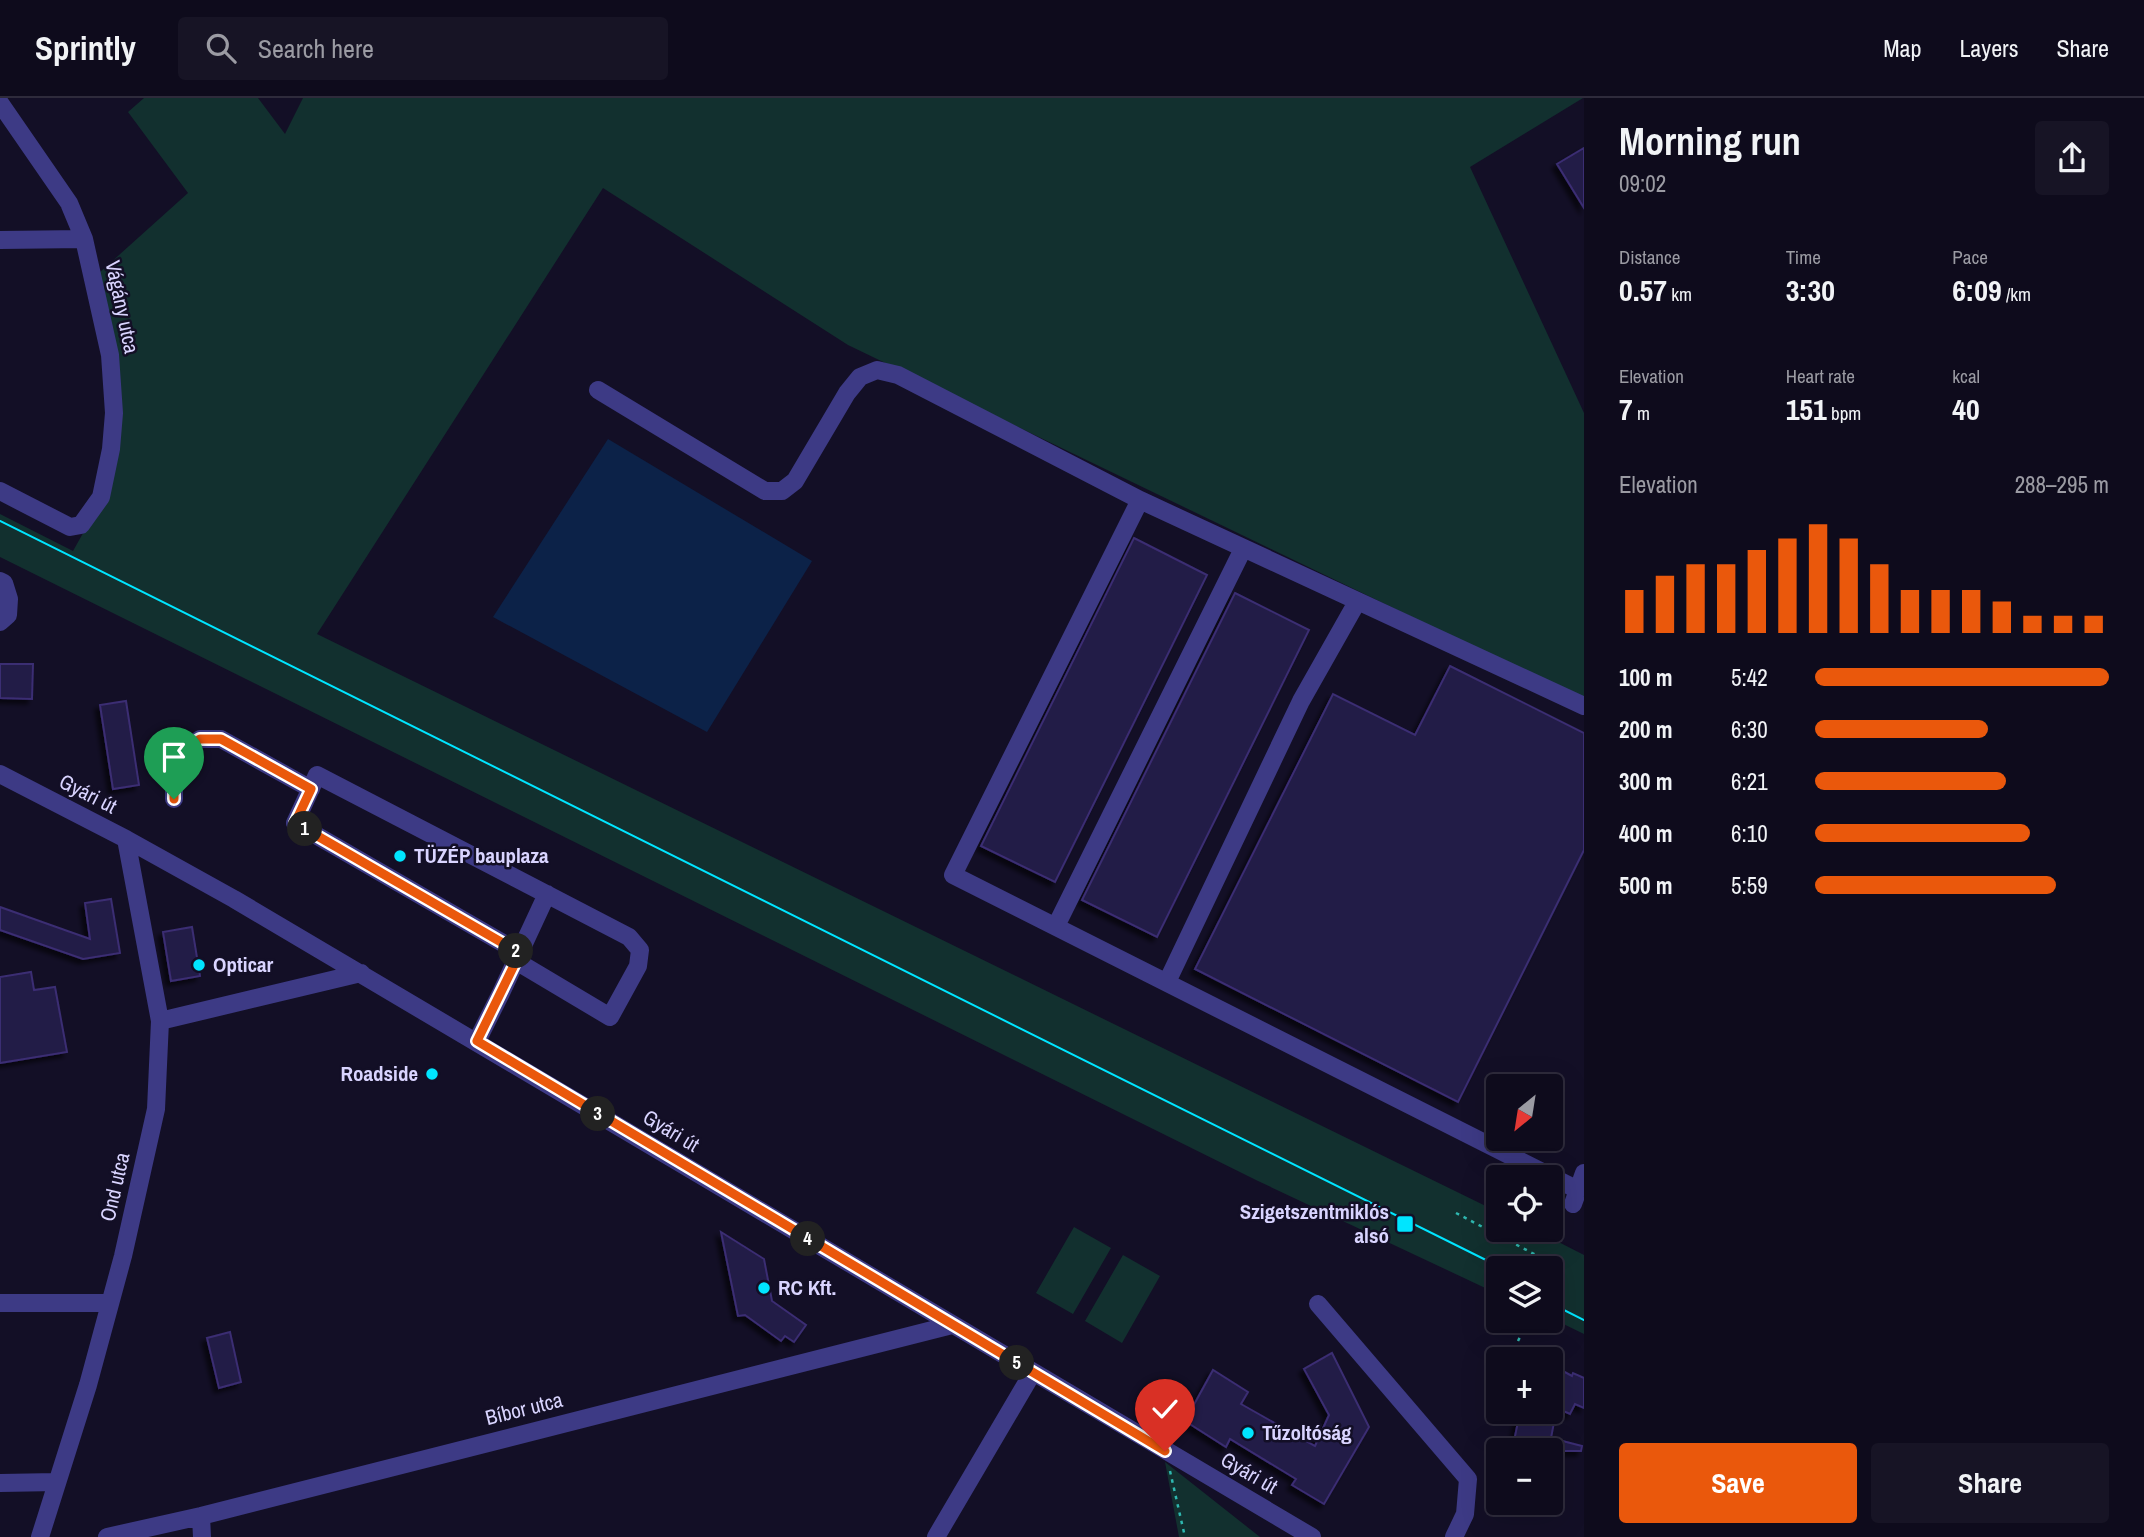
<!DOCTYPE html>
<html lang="en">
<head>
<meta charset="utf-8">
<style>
	:root { --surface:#0e0b1c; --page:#171425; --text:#f1f3f6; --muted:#9b9ba3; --line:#2e2b3b; --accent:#ea580c }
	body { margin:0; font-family:"Archivo Narrow",sans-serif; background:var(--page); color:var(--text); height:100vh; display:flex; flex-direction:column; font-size:26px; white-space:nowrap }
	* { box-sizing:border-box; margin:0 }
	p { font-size:23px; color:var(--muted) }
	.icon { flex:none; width:38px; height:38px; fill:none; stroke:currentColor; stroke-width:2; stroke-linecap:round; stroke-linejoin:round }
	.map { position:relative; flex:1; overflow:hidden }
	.drawer { display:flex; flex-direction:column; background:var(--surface); width:560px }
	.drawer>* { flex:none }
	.needle { width:46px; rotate:210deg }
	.controls { position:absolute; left:1486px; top:976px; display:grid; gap:14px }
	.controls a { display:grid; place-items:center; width:77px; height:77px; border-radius:7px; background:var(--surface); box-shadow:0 7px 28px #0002,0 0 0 2px var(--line); font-size:35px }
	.pin { position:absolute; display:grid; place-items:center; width:60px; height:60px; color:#fff; margin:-72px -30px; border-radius:50% 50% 50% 0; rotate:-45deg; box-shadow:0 0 7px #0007 }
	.pin .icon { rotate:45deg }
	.km { position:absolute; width:35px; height:35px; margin:-18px; border-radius:50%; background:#222; color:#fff; font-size:19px; line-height:35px; text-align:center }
	.round { display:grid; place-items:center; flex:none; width:74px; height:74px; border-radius:7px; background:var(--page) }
	.summary { display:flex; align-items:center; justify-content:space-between; height:119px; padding:0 35px }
	h1 { font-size:38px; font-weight:700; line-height:52px }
	.metrics { display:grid; grid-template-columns:repeat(3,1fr); gap:10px; height:119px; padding:7px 35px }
	.metrics div { display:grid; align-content:center }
	.metrics b { font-size:30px; font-weight:700 }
	.metrics small { font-size:19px; font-weight:400 }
	.metrics p { font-size:19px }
	.chart { height:196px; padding:14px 35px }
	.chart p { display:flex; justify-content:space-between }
	.chart svg { width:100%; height:126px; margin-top:7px; stroke:var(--accent); stroke-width:6 }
	.primary-button { display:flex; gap:14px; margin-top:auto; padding:14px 35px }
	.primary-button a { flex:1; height:80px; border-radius:7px; background:var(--accent); color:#fff; font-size:28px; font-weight:700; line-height:80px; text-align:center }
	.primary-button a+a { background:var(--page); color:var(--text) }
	ul { padding:0 35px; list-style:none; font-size:23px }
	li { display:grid; grid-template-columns:112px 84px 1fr; align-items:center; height:52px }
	li i { height:18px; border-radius:9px; background:var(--accent) }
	header { display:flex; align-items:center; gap:42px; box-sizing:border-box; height:98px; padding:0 35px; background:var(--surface); border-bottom:2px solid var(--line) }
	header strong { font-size:33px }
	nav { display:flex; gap:38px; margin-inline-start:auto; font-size:24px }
	.search { width:490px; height:63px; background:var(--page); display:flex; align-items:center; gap:18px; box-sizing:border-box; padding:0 24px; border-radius:7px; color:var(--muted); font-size:26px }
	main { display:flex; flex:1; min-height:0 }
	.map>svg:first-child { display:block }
	.green { fill:#12302f }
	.water { fill:#0c2248 }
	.building { fill:#241b47; stroke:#3b2d73; stroke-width:2; filter:url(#shadow) }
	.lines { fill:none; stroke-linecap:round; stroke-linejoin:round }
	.path { stroke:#2fb8b0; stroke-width:2.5; stroke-dasharray:3.5 5; stroke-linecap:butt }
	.minor { stroke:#3d3a85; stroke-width:18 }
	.tram { stroke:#00e5ff; stroke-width:2 }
	.route-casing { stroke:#fff; stroke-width:14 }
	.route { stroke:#ea580c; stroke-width:9 }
	.poi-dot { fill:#00e5ff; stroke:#130f26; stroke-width:2.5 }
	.labels { text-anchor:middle; stroke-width:5; stroke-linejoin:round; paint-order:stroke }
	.street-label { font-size:21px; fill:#d9d4ff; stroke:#130f26 }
	.poi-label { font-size:21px; font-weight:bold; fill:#d9d4ff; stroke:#130f26; text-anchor:start }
</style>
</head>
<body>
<header>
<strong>Sprintly</strong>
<div class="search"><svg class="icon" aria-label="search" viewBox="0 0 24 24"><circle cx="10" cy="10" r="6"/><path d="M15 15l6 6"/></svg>Search here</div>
<nav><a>Map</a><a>Layers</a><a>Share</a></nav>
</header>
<main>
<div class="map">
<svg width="1584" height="1439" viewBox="0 0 1584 1439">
	<defs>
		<filter id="shadow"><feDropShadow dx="-4.5" dy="4.5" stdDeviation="2" flood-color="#0009"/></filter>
	</defs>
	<rect width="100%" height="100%" fill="#130f26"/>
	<!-- green -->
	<path class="green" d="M144,0H258L285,36L303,0H1583L1470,69L1584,315V602L848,247L603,90L317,536L1498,1114V1132H1535L1584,1157V1236L1551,1220L1550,1171H1498V1196L1258,1083L0,459V416L73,453L91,421L120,306L99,175L188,95L128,14Z
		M1074,1129L1111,1150L1073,1216L1036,1195Z
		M1123,1157L1160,1178L1122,1245L1085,1223Z
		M1165,1364L1260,1439H1179Z"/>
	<!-- water -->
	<path class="water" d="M608,341L812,463L707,634L493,519Z"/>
	<!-- building -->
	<path class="building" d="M1584,50V110L1557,66Z
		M1134,440L1207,477L1055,784L981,748Z
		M1235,495L1309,532L1157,839L1082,802Z
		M0,566H33L32,601L0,600Z
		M1450,568L1584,635V752L1458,1004L1195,871L1333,596L1415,637Z
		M126,603L139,687L113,691L100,607Z
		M111,801L120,855L83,861L0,832V809L90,841L85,805Z
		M192,829L200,878L171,883L163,834Z
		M31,874L34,892L55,889L67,954L0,965V879Z
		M721,1134L764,1161L772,1203L806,1227L794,1244L785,1238L781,1243L745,1217L738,1218Z
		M230,1234L241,1284L219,1290L207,1240Z
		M1332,1255L1369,1329L1324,1406L1292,1387L1296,1381L1230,1341L1226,1349L1185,1323L1213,1272L1248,1294L1241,1306L1315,1348L1329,1317L1304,1271Z
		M1550,1266L1572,1278L1573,1275L1584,1280V1310L1575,1306L1570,1316L1550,1307Z
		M1520,1314H1556L1551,1340L1582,1348L1581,1353H1512Z"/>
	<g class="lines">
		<!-- path -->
		<path class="path" d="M1456,1115L1555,1167L1550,1176
			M1518,1243L1528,1223
			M1170,1373L1185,1439"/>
		<!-- minor -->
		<path class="minor" d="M0,5L69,105L84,141L110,257L114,315L111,351L101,399L81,427L70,429L0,393
			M0,142L84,141
			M598,292L765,393H782L795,383L847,295L860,279L877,272L898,277L1140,402
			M0,483L4,485L9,501L8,517L0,524
			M0,676L126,741L234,801L1312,1439
			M174,701V668L186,651L200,641H221L311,691
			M1056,828L1243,451
			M516,863L610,919L638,868L640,852L629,839L317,677L295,725L520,855
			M1167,884L1301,603L1357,504
			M160,923L361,875
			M477,943L501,895L547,796
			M1578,1092L953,777L1140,402L1584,608
			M1573,1106L1584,1075
			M0,1205H110
			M1318,1206L1468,1381L1465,1416L1454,1439
			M0,1385L57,1384
			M201,1418L202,1439
			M40,1439L88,1287L123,1158L156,1011L160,923L126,741
			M107,1439L201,1418L952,1227
			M936,1439L1033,1274"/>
		<!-- tram -->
		<path class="tram" d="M0,423L1504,1171
			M1550,1205L1584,1222"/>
	</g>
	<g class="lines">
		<defs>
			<path id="route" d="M174,701V668L186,650L200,641H221L311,691L295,725L520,855L477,943L1165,1353"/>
		</defs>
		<!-- route casing -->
		<use href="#route" class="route-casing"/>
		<!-- route -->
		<use href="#route" class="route"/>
	</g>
	<!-- markers -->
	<g class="poi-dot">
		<circle cx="400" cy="758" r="7"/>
		<circle cx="199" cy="867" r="7"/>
		<circle cx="432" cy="976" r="7"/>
		<rect x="1396" y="1117" width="18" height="18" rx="3.5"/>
		<circle cx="764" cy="1190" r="7"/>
		<circle cx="1248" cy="1335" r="7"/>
	</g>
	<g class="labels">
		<!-- street labels -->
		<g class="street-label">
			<text transform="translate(122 209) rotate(78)" y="7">Vágány utca</text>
			<text transform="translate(88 696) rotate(27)" y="7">Gyári út</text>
			<text transform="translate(671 1033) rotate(31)" y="7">Gyári út</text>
			<text transform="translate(115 1089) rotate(-77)" y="7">Ond utca</text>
			<text transform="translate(524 1311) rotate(-14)" y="7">Bíbor utca</text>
			<text transform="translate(1249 1375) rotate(30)" y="7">Gyári út</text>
		</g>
		<!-- poi labels -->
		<g class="poi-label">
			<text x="414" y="765">TÜZÉP bauplaza</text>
			<text x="213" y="874">Opticar</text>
			<text x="418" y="983" text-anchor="end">Roadside</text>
			<text x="1389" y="1121" text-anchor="end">Szigetszentmiklós<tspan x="1389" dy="24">alsó</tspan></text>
			<text x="778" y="1197">RC Kft.</text>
			<text x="1262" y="1342">Tűzoltóság</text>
		</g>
	</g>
</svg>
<div class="controls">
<a><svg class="needle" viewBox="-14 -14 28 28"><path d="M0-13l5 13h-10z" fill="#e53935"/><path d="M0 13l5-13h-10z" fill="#9b9ba3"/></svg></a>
<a><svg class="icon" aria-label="locate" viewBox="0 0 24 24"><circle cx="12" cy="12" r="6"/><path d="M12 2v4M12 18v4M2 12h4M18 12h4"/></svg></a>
<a><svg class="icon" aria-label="layers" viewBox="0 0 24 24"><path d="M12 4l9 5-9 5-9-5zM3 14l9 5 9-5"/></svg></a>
<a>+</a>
<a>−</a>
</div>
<div class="pin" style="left:174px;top:701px;background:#1e9e55"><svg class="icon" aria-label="arrive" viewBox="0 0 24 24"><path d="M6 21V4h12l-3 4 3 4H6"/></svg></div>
<div class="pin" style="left:1165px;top:1353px;background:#d93025"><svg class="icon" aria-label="check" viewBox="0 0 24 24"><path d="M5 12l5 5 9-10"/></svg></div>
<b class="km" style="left:305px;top:731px">1</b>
<b class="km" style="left:516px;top:853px">2</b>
<b class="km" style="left:598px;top:1016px">3</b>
<b class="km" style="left:808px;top:1141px">4</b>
<b class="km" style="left:1017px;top:1265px">5</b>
</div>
<section class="drawer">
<div class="summary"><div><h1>Morning run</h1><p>09:02</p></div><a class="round"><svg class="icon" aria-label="share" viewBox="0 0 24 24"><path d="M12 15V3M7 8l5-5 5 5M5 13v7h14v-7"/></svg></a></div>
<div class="metrics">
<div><p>Distance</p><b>0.57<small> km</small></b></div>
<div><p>Time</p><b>3:30</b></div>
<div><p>Pace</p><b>6:09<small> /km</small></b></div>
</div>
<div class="metrics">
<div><p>Elevation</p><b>7<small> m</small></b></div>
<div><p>Heart rate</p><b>151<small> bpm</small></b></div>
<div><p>kcal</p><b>40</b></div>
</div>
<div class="chart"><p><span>Elevation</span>288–295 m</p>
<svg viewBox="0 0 160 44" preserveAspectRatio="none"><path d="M5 44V29M15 44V24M25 44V20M35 44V20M45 44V15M55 44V11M65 44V6M75 44V11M85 44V20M95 44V29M105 44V29M115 44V29M125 44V33M135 44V38M145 44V38M155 44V38"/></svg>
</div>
<ul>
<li><b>100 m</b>5:42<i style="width:100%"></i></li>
<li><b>200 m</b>6:30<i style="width:59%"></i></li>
<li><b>300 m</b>6:21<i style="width:65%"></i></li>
<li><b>400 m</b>6:10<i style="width:73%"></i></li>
<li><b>500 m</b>5:59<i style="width:82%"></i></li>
</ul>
<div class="primary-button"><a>Save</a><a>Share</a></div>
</section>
</main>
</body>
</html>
